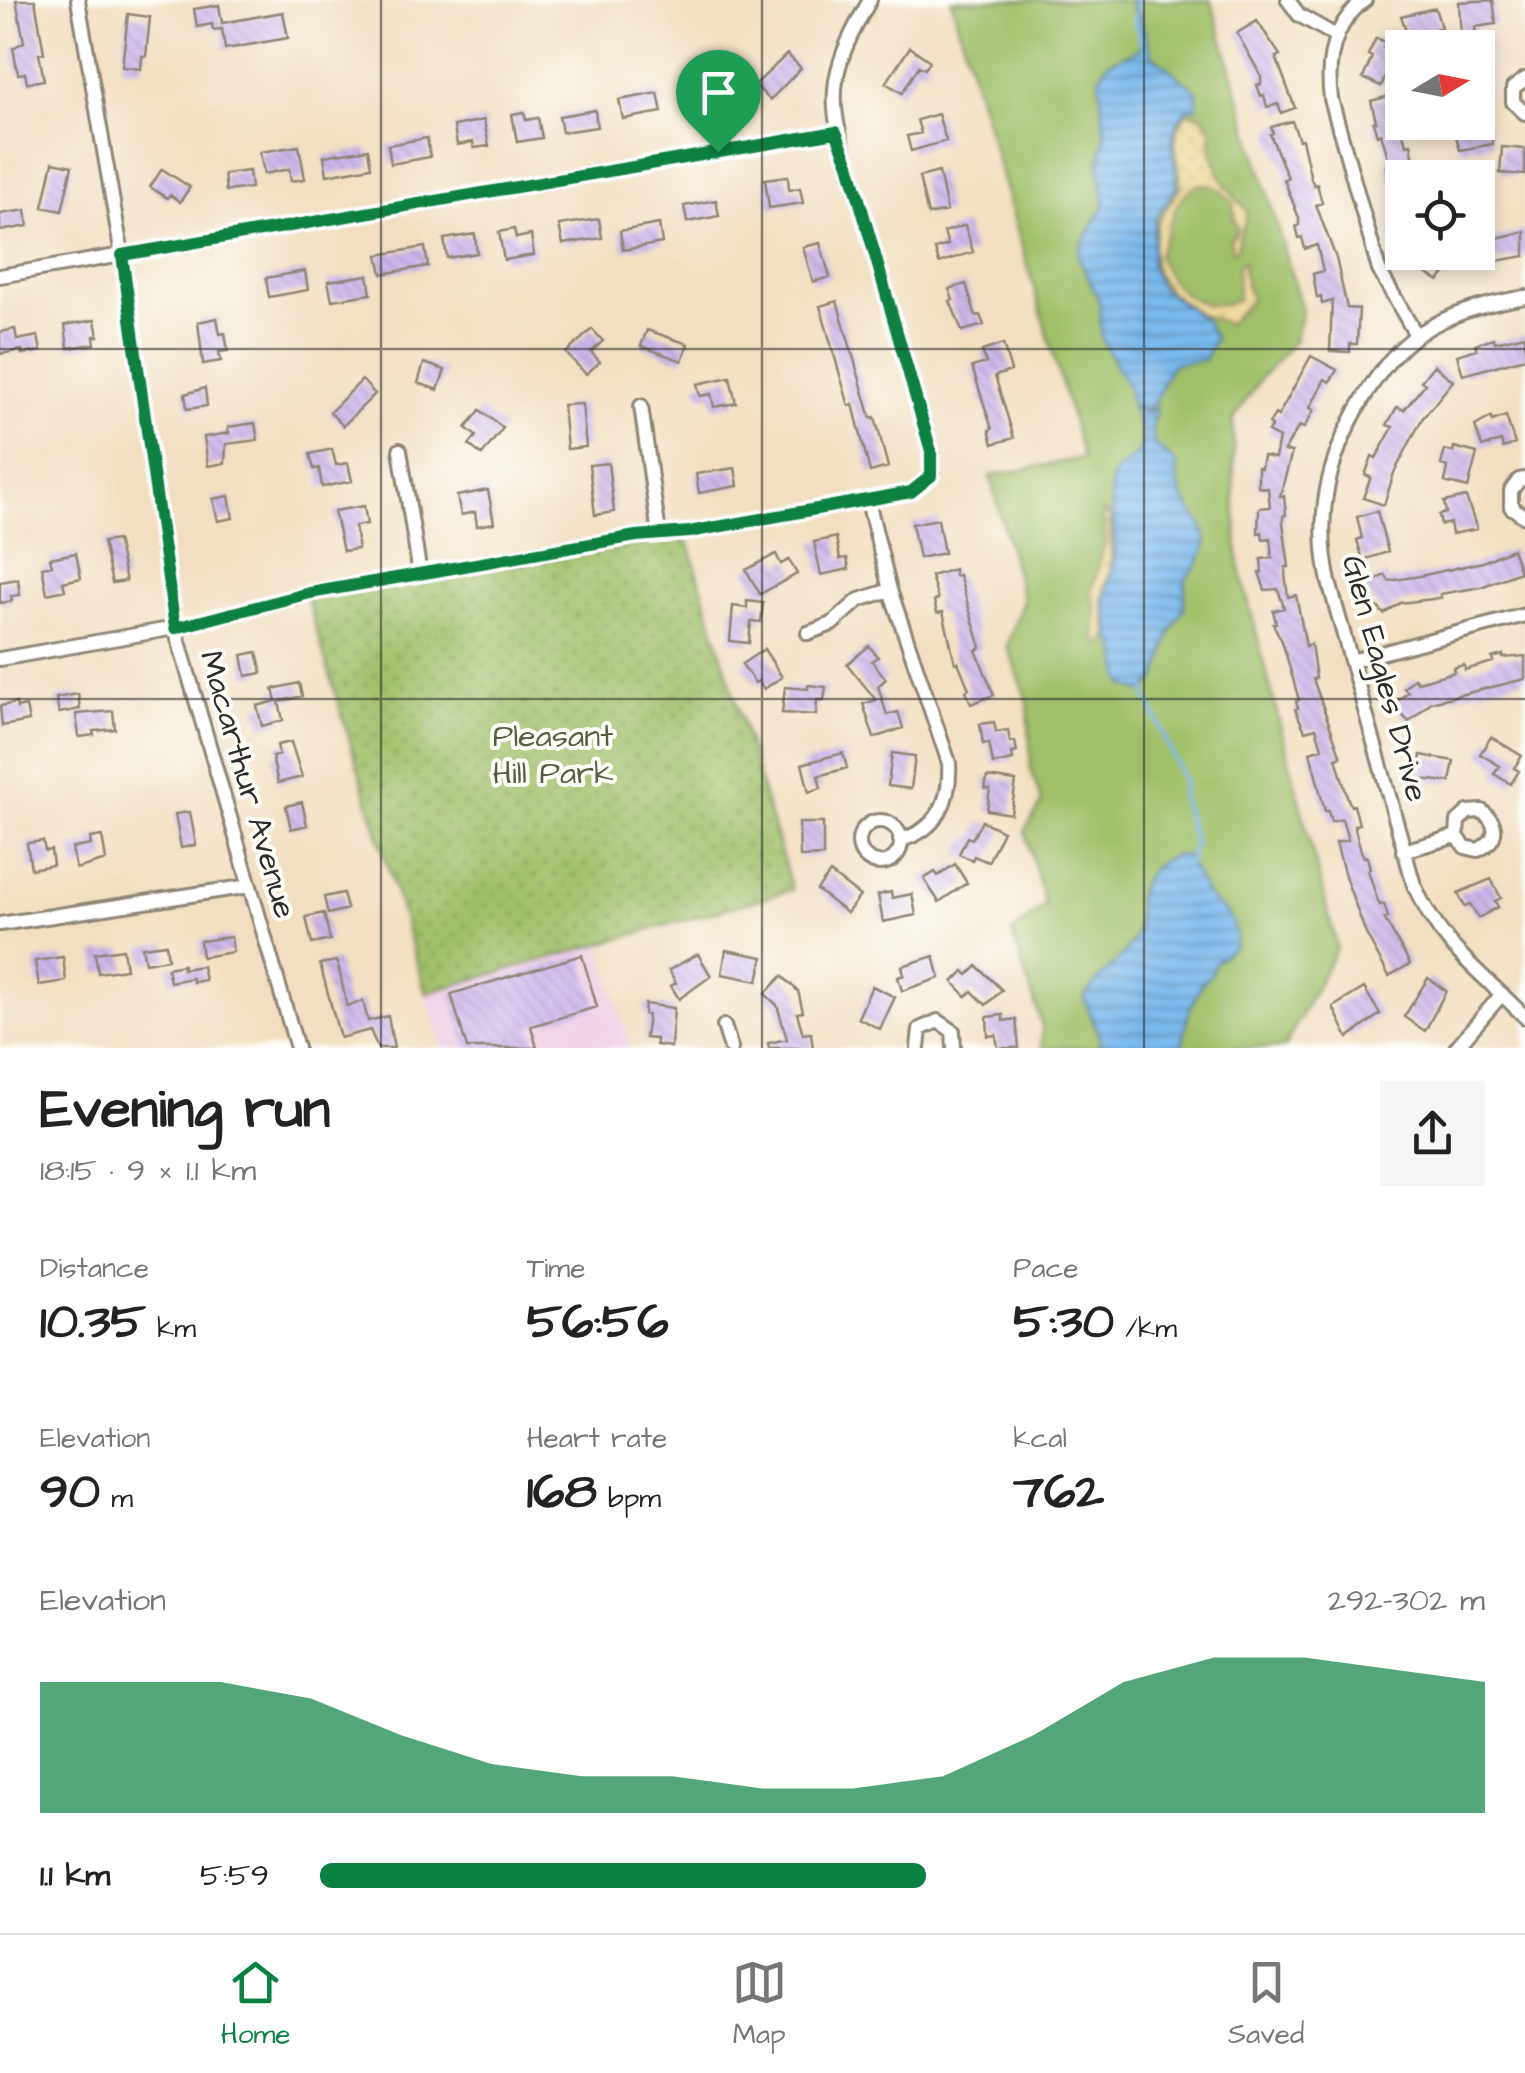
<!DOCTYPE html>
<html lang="en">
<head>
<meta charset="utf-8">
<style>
	:root { --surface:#fff; --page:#f6f6f6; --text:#222; --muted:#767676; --line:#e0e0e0; --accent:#0b8043 }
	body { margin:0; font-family:"Architects Daughter",sans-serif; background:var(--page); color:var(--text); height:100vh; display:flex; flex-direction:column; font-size:38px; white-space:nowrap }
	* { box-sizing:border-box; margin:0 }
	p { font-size:32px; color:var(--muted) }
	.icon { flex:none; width:55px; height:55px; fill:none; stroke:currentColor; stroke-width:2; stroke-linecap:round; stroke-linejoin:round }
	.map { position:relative; height:1048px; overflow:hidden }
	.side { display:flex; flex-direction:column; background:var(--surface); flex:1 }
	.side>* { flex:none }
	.needle { width:65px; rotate:80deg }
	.buttons { position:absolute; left:1385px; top:30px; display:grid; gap:20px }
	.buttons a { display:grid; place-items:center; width:110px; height:110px; border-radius:0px; background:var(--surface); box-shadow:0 5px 15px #0003; font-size:50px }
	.pin { position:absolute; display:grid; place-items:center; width:85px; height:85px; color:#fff; margin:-102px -42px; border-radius:50% 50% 50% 0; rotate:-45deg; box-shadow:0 0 10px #0007 }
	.pin .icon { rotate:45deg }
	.round { display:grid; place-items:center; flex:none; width:105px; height:105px; border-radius:0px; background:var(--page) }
	.overview { display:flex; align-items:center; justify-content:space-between; height:170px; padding:0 40px }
	h1 { font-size:55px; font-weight:700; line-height:75px }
	.metrics { display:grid; grid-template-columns:repeat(3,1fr); gap:15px; height:170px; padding:10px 40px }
	.metrics div { display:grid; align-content:center }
	.metrics b { font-size:50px; font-weight:700 }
	.metrics small { font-size:28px; font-weight:400 }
	.metrics p { font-size:28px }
	.chart { height:280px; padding:20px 40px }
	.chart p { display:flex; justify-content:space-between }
	.chart svg { width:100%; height:180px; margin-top:10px; fill:var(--accent); opacity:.7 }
	ul { padding:0 40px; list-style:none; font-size:32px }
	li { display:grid; grid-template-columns:160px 120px 1fr; align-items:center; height:75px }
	li i { height:25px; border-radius:12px; background:var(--accent) }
	.tabs { display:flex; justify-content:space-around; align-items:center; height:140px; border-top:2px solid var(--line); background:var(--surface); font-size:28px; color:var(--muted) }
	.tabs a { display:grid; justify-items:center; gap:5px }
	.tabs .current { color:var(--accent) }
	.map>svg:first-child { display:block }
	.built { fill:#efd0e6 }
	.green { fill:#a0bf67; stroke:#667549; stroke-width:2.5 }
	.sand { fill:url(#sand-dots); stroke:#8c8264; stroke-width:2.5 }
	.park { fill:url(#park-dots); stroke:#667549; stroke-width:2.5 }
	.water { fill:url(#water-rules); stroke:#52728c; stroke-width:2.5 }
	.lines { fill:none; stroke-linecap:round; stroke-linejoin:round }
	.stream { stroke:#7abaee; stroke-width:4 }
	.building { fill:url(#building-back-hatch) }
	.street-casing { stroke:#8e8576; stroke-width:18 }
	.street { stroke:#fff; stroke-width:12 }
	.route-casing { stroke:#fff; stroke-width:20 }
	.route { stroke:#0b8043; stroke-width:12 }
	.grid { fill:none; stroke:#2b2b2b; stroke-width:2.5; stroke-opacity:0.55 }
	.labels { text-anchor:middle; stroke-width:8; stroke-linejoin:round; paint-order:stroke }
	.street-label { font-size:32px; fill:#2b2b2b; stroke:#fdfcf7 }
	.park-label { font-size:32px; fill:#545f40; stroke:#fdfcf7 }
</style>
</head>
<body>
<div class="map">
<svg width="1525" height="1048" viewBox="0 0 1525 1048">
	<defs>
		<pattern id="sand-dots" width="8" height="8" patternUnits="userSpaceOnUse" patternTransform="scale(2.5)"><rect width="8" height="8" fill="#eeda9e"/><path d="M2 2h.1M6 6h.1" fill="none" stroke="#cb8" stroke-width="1.8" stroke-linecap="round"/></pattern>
		<pattern id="park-dots" width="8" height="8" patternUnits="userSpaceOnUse" patternTransform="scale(2.5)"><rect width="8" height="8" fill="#a0bf67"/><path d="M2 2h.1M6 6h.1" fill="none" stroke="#839b55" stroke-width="1.8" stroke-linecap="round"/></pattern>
		<pattern id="water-rules" width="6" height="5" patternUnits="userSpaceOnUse" patternTransform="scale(2.5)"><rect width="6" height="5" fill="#7abaee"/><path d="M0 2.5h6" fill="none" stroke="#6497c1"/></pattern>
		<pattern id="building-back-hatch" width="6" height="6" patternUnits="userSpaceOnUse" patternTransform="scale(2.5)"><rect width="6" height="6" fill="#cdb8eb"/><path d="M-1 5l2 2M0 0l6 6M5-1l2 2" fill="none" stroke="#b09eca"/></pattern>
	</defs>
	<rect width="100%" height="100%" fill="#fdfcf7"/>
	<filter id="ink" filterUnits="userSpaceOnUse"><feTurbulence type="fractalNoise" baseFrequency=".01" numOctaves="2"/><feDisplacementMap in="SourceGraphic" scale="20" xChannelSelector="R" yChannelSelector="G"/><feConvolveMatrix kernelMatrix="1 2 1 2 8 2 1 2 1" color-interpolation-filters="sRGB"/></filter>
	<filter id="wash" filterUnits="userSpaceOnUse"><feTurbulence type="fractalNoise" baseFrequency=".0048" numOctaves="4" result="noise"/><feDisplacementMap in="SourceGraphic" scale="40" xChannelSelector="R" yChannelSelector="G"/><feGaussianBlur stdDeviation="2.25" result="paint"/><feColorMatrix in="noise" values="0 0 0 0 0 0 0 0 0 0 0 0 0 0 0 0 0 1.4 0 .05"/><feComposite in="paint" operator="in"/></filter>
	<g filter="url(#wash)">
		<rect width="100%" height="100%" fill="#f2dfc1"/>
		<!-- built -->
		<path class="built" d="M600,944L631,1048H443L426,993Z"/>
		<!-- green -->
		<path class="green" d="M951,0H1211L1302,311L1294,342L1260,379L1233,420L1234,488L1239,565L1337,947L1284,1048H1042V1026L1012,933L1045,905L1025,831L1042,803L1031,770L1028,701L1007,646L1023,600L990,476L1083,458Z"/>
		<!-- sand -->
		<path class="sand" d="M1193,113L1203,117L1212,130C1207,158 1224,188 1246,209C1250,225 1235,233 1238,249L1233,252L1230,239L1238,229L1233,216L1234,204C1204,166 1180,188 1169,226C1166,237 1160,245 1158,257C1172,291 1202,316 1238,299L1237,267L1244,261L1243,274L1251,300L1228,324L1199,314L1168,291L1156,273L1152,249L1157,223L1180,188C1183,161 1165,142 1186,114Z
			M1103,511L1110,517L1111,567L1103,600L1109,634L1101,644L1095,639L1097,610L1091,593L1106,539Z"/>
		<!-- park -->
		<path class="park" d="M687,537L792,890L426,993L307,599Z"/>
		<!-- water -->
		<path class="water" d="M1130,0H1135L1152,55L1197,91V107L1186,110C1163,138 1177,157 1177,186L1155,219L1151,266L1160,287L1205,320L1215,339L1204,360L1173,364C1159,380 1163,399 1145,411L1131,404L1129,389L1102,340L1099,301L1078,256L1081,245L1105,204L1099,166L1105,134L1099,79L1107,63L1140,49L1142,40Z
			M1157,406L1152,426L1154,444L1177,464C1173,524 1238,520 1186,578L1184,608L1170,633L1159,674L1153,684L1141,691L1124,685C1116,670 1122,649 1110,637C1113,623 1105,613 1105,599C1104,584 1114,569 1115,554C1116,530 1110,507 1111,485C1113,454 1164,468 1131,407L1147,413Z
			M1177,855L1186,856C1192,868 1199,881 1205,892C1221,916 1237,907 1235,946L1215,962L1210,976L1202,982L1188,1014L1182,1048H1099L1100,1039L1084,998C1097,976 1121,963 1134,938C1140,927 1137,919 1137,907C1136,883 1153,861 1177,855Z"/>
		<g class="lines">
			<!-- stream -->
			<path class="stream" d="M1138,0L1135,21L1142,44
				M1146,687V694L1184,782L1181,794L1194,844L1188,866"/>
		</g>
		<g id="blocks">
			<!-- building -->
			<path class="building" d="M16,0H35L44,53L39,54L44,80L27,83L25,73L18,74L13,48L24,42Z
				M1493,0L1496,24L1475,27L1476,36L1461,38L1459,2Z
				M219,5L222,23L283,12L288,38L225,49L222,29L213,30L212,24L197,27L194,9Z
				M1435,8L1441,27L1409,39L1401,16Z
				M128,14L150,17L146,56H142L141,69L122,67Z
				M1257,21L1280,55L1276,57L1295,108L1281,113L1278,104L1267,107L1264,95L1261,96L1257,85L1261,84V76L1237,33Z
				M1376,38L1392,45L1384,48L1396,54L1381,86L1363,78L1372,57L1368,55Z
				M910,47L930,61L925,69L919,66L902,93L886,83Z
				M787,54L801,68L770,100L755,85Z
				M696,78L698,87L711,85L713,102L689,106L684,80Z
				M658,93L662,112L623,119L619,100Z
				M1393,95L1404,138L1407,145L1411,144L1415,168L1404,171L1405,178L1402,181L1392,184L1386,165L1389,164L1388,158L1381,133L1377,135L1373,122L1376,121L1371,101Z
				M595,110L597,127L562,132L559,116Z
				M524,112L526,120L538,118L542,138L517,142L512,114Z
				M938,114L946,141L911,151L907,136L921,133L917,120Z
				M484,120L489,146L474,148L473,142L457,145L454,126Z
				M1292,121L1299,140L1302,139L1311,179L1314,185L1317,184L1322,203L1316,205L1336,258L1347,308L1359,309L1357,344H1350V352L1330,351L1332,301L1322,304L1321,297L1317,298L1313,274L1323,271L1317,245L1305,249L1302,237L1299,238L1296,226L1299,225V218L1284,179L1288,178L1270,134L1273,133L1271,127Z
				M1452,122L1487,123L1493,144L1460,150Z
				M427,138L430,157L391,164L388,145Z
				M299,146L305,179L291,181L289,169L264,174L260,152Z
				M1502,147L1525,149V175L1500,173Z
				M368,149L371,167L327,175L324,156Z
				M53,162L72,166L62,211L43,207Z
				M162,169L190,187L180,202L170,195L167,198L150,187Z
				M249,171L251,188L226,191L224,174Z
				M939,172L947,211L928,215L919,177Z
				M788,176L789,190L800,188L803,203L769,208L765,179Z
				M716,200L719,216L687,222L684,206Z
				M26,210L28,226L0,231V214Z
				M599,219L602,238L563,244L559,225Z
				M659,224L662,243L623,250L620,231Z
				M965,225L973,252L939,263L935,249L948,245L944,232Z
				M514,229L516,238L531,235L534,255L504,260L499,232Z
				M1525,231V256L1479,264V268L1464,271L1460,252H1478V243Z
				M475,234L477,253L447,258L444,239Z
				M820,243L830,277L813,282L803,247Z
				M425,247L428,266L382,274L378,255Z
				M1410,252H1439L1453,263L1439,281L1408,263L1412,258Z
				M305,271L308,290L269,297L266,278Z
				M368,275L371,294L332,300L328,281Z
				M966,284L976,316L980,315L984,325L962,331L950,301L953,300L949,289Z
				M837,301L871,418L875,417L888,467L870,472L853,404L849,406L820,306Z
				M217,318L220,334L225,333L228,351L219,352L221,361L203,364L198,322Z
				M95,320L98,336H94L95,344L68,348L65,325Z
				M15,329L17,340L38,336L41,351L22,354V350L0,354V332Z
				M592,329L603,341L591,352L600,362L586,374L566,353Z
				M647,330L688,344L682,361L641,346Z
				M1525,335V358L1463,375L1457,355L1477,349L1475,344L1493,338L1495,342Z
				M1003,344L1011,371L995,376L1014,438L993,444L989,430L992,429L972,367L986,363L982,351Z
				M1311,356L1337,370L1330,382L1325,379L1310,408L1314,410L1304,428L1299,426L1284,451L1292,452L1280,496H1284L1286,515L1283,516V523L1289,567H1286L1285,574L1288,597L1296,595L1306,646L1311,644L1316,678L1313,679L1341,757L1336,758L1348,799L1351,806L1354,805L1359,824L1354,825L1361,851L1364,857L1367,856L1370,869L1368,870L1377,899L1380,905L1384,904L1388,917L1384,918L1410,964L1389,976L1366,934L1345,876L1336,843L1348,840L1342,819L1331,822L1328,811H1325L1310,752L1322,748L1316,728L1305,731L1295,709L1298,708L1296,701L1299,700L1282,641L1273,624L1276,623L1273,611L1284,608L1278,589L1265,590L1259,572H1262L1261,559L1272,558L1270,538L1263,539L1262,532L1258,533L1259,508L1270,507L1268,488L1258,487V467L1261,468L1263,456L1275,458L1279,438L1268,432L1272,426L1269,424L1275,414L1278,416Z
				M424,363L445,370L438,390L418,383Z
				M1434,365L1453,381L1422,419L1394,473L1384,505L1363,498L1371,477L1365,475L1372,456L1376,458L1393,427L1387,425L1397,407L1404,410L1425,384L1421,381Z
				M730,377L736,403L714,407L711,394L700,396L697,384Z
				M362,380L375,394L343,426L330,412Z
				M205,388L207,406L187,409L185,394Z
				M582,404L586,447L567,449L563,405Z
				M480,410L503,428L482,455L469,445L476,436L466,428Z
				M1506,416L1515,444L1503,448L1501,441L1482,447L1475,426L1491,417L1492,421Z
				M255,423L258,440L226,444L225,463L208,466L204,437L229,433L228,427Z
				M1454,447L1477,453L1468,488L1445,482L1448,467L1441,465L1445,450L1453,452Z
				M332,449L336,465L348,463L352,481L322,487L319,468L314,469L310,454Z
				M608,463L614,512L595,515L589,465Z
				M735,468L738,486L699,493L696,474Z
				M488,490L494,523L477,526L475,512L461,515L457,496Z
				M229,496L233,518L218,521L213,499Z
				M1466,497L1477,529L1452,534L1450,523L1441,525L1439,515L1446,513L1444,502Z
				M364,506L367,524L355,526L358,549L343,551L334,511Z
				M1377,511L1388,552L1363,560L1357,540L1362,538L1357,517Z
				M938,519L944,553L919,558L912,524Z
				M836,537L840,559L847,558L849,569L821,575L814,542Z
				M117,540L126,581L112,583L103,542Z
				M1512,549L1520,572L1481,587L1440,594L1441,598L1400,603L1384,614L1361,588L1385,575L1389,581L1420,576L1483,562Z
				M76,553L81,578L63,582L65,590L47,594L42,567L52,565L50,558Z
				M776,554L781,564L789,560L797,574L760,594L746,570Z
				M954,569L955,576L959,575L981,648L976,650L994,695L971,704L966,691L969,689L958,662L955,663L943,612L937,613L934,601L938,599L931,576Z
				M18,579L20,595L11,596L12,601L0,603V582Z
				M747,601L763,603L761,622L751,621L749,643L730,641L733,606L747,608Z
				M869,646L878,657L872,661L886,679L878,686L887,715L898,712L903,728L874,738L863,704L876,700L847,664Z
				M764,649L782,677L764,689L758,681L755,683L742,664Z
				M257,652L262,673L246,676L242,655Z
				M1503,655V658L1525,656V679L1431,702L1409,722L1393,705L1408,692L1404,688L1414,678L1418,682L1454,672L1453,668L1464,665L1465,670L1493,662L1492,658Z
				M299,683L302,696L279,702L283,720L262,726L257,706L276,701L273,689Z
				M808,685L826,687L824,700H817L816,715L782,713L785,687L808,689Z
				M78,694L80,709L59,713L56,698Z
				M16,703L17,708L26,706L29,721L2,726L0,706Z
				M113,711L115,729L93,731L94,735L79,737L76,714Z
				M994,722L996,732L1008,730L1010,742L1015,741L1017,752L1012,753L1013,760L993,764L989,743L983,744L980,724Z
				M1491,737L1522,756L1514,768L1519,771L1511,784L1494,774L1500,766L1480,754Z
				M291,742L302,777L278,783L272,757L279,755L277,745Z
				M843,753L847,768L818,776L821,788L809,792L802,764Z
				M892,753L915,756L911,789L888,786Z
				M1421,755L1454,761L1450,782L1417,779Z
				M987,777L1016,781L1011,814L987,810L990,789H985Z
				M302,802L307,825L291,829L286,806Z
				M190,812L196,845L181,848L175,814Z
				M982,821L1003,831L988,862L974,856L972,860L959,854L967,837L972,839Z
				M799,823H823V856L800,857Z
				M102,836L106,860L76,869L72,848L91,845L90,838Z
				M43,841L45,851L51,850L53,865L31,869L27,843Z
				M955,864L967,883L939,902L924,879L935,872L938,876Z
				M830,873L860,896L847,913L817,890Z
				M1491,879L1501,898L1495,901L1498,907L1478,918L1470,904L1465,907L1458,893Z
				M891,892L892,898L912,894L916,915L883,922L878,895Z
				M343,893L347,909L328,914L324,897Z
				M324,913L330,940L312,944L306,917Z
				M231,937L233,952L202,957L200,941Z
				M166,944L168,959L145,963L142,947Z
				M123,949L126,969L98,973L95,953Z
				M726,950L763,957L758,981L722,974Z
				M698,954L711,976L679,999L671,986L676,983L669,970Z
				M582,955L597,1007L531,1026L537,1048H467L451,994Z
				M934,956L940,978L902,991L898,977L904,975L902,966Z
				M63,957L66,981L39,985L35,961Z
				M337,961L347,1006L363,1001L368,1021L388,1016L394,1048H378L370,1030L340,1038L320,964Z
				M183,965V969L202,966L205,980L193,982L192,978L170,982L167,968Z
				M977,966L1002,990L986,1005L972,991L966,996L953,982L964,971L968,975Z
				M782,976L798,991L803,1012L797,1013L803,1034L811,1033L813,1048H769L768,1043L787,1039L777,1005L765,994Z
				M1428,978L1446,991L1425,1031L1404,1017Z
				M872,986L895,997L880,1029L858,1018Z
				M1364,988L1380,1014L1348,1038L1333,1007Z
				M645,1004L674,1008L671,1047L656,1045V1039L645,1038L648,1015L644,1014Z
				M1003,1015V1021L1016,1019L1019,1048H998L996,1035L988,1036L987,1017Z"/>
		</g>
	</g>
	<g filter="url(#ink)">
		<use href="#blocks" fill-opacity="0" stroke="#8e8576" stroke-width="2.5"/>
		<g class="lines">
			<defs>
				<path id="street" d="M78,0L122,255L175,628L297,1048
					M1288,0L1299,15L1336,36
					M1365,0C1333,24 1326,61 1331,99L1379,270L1416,335
					M1525,79L1513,88V102L1525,113
					M0,276L836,132
					M1525,297C1492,303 1460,310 1430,327C1404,341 1387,362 1371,386C1331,448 1313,509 1329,582L1414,885C1441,947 1479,970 1525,1017
					M641,406L659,534
					M400,450L420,574
					M1525,479L1519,480L1511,491V507L1525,517
					M868,501L890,590L949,763C951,800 938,830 900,840
					M808,633L832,624L859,600L890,590
					M0,659L175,628L310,593L636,536L689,532L911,492L931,476V451L849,164C822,95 835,61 870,0
					M1351,661L1525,615
					M859 842a21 21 0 1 1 42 0a21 21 0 1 1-42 0Z
					M1403,851L1457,836L1465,847L1478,850C1498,840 1500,825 1482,811L1468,812L1458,821L1457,836
					M0,924L250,886
					M724,1026L731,1048
					M918,1048L920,1029L938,1021L953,1031L954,1048
					M1456,1048L1502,994"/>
			</defs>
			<!-- street casing -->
			<use href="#street" class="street-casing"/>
			<!-- street -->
			<use href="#street" class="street"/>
		</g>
	</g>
	<g class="lines" filter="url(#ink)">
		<defs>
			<path id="route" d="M836,132L849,164L931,451V476L911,492L689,532L636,536L310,593L175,628L122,255Z"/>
		</defs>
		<!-- route casing -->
		<use href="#route" class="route-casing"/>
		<!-- route -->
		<use href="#route" class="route"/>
	</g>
	<!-- grid -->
	<path class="grid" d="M381,0V1048M762,0V1048M1144,0V1048M0,349H1525M0,699H1525"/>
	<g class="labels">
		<!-- street labels -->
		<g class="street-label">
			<text transform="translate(1386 678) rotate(75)" y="11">Glen Eagles Drive</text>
			<text transform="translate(249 784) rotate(74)" y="11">Macarthur Avenue</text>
		</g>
		<!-- park labels -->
		<g class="park-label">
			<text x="553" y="746">Pleasant<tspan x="553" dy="37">Hill Park</tspan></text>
		</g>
	</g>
</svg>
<div class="buttons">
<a><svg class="needle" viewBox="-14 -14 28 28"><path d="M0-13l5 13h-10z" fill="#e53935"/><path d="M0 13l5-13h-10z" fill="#767676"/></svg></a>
<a><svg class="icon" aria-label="locate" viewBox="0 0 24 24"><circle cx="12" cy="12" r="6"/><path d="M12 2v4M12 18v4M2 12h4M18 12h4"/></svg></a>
</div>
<div class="pin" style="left:718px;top:152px;background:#1e9e55"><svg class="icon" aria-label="arrive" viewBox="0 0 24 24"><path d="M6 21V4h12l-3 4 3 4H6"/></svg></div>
</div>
<section class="side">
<div class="overview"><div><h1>Evening run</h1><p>18:15 · 9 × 1.1 km</p></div><a class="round"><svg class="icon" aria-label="share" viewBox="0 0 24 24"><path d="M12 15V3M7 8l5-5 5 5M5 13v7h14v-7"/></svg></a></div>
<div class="metrics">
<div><p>Distance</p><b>10.35<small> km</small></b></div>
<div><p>Time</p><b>56:56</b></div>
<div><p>Pace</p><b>5:30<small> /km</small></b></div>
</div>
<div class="metrics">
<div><p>Elevation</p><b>90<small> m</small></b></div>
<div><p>Heart rate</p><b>168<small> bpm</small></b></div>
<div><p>kcal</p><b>762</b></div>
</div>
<div class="chart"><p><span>Elevation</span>292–302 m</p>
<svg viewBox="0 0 160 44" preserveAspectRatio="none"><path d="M0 44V12L10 12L20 12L30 16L40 25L50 32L60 35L70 35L80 38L90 38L100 35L110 25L120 12L130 6L140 6L150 9L160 12V44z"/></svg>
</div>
<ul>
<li><b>1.1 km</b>5:59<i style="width:52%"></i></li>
</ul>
</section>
<nav class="tabs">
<a class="current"><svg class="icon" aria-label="home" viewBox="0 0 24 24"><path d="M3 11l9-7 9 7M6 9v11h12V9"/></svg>Home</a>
<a><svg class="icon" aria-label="map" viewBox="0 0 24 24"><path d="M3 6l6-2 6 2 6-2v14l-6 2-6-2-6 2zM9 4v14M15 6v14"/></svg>Map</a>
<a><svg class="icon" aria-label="saved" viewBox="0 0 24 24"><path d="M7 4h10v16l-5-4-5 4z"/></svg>Saved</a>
</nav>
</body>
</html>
